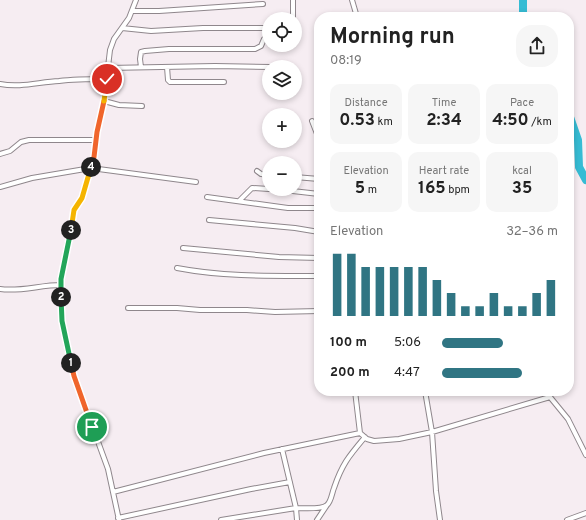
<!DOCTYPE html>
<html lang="en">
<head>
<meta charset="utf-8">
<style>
	:root { --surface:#fff; --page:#f6f6f6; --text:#222; --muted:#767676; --accent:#307583 }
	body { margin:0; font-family:Overpass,sans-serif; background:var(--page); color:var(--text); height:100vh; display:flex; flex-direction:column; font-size:15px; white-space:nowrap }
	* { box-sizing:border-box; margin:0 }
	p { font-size:13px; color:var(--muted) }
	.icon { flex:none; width:22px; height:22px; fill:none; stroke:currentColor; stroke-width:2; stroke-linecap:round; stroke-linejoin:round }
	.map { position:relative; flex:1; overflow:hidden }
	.sheet { position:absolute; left:314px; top:12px; width:260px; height:384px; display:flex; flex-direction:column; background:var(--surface); border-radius:16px; box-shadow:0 2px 6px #0003 }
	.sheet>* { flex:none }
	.tools { position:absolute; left:262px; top:12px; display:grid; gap:8px }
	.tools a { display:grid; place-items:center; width:40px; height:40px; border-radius:50%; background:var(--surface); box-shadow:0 2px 6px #0003; font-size:20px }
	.pin { position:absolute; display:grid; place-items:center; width:34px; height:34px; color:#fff; margin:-17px; border:2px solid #fff; border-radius:50%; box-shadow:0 1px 4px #0007 }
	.km { position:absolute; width:20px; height:20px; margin:-10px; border-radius:50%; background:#222; color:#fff; font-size:11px; line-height:20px; text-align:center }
	.round { display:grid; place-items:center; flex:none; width:42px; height:42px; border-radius:16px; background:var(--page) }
	.overview { display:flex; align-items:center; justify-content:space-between; height:68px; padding:0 16px }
	h1 { font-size:22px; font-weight:700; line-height:30px }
	.stats { display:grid; grid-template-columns:repeat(3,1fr); gap:6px; height:68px; padding:4px 16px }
	.stats div { display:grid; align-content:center; border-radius:10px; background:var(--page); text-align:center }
	.stats b { font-size:17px; font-weight:700 }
	.stats small { font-size:11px; font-weight:400 }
	.stats p { font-size:11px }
	.chart { height:112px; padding:8px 16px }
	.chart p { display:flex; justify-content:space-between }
	.chart svg { width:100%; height:72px; margin-top:4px; stroke:var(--accent); stroke-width:6 }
	ul { padding:0 16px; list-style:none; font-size:13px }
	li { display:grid; grid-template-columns:64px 48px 1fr; align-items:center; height:30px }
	li i { height:10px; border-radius:5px; background:var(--accent) }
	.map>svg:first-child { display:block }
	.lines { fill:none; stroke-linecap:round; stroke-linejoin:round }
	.river { stroke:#36bcd4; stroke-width:8 }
	.street-casing { stroke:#8f878c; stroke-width:6 }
	.street { stroke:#fff; stroke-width:4 }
	.split-1-casing { stroke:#fff; stroke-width:8 }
	.split-2-casing { stroke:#fff; stroke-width:8 }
	.split-3-casing { stroke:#fff; stroke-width:8 }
	.split-4-casing { stroke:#fff; stroke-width:8 }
	.split-5-casing { stroke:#fff; stroke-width:8 }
	.split-6-casing { stroke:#fff; stroke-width:8 }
	.split-1 { stroke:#f0652b; stroke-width:5 }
	.split-2 { stroke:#22a559; stroke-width:5 }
	.split-3 { stroke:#22a559; stroke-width:5 }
	.split-4 { stroke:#f5b400; stroke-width:5 }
	.split-5 { stroke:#f0652b; stroke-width:5 }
	.split-6 { stroke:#f5b400; stroke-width:5 }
</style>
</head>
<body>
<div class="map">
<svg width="586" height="520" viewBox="0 0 586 520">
	<rect width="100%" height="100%" fill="#f6edf2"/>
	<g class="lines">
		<!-- river -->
		<path class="river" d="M523,17V0
			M569,114L578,140L579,167L586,180"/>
		<defs>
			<path id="street" d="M352,0L357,17
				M132,11H159L263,4
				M392,17H393
				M293,19V0
				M122,28L151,31L203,28H269
				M141,67L140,59L141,52L145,51L169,49H255L261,46L264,39L269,40
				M167,67L168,80L170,82H224
				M108,68L215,66L270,67
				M0,84C20,88 39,82 59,81C75,79 91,79 107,79
				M104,101L119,105L142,106
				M312,121L319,139
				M0,154L10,151L21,142L29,140H96
				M257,171L261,174L269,175
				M295,177L319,179
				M0,187L32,178L91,168L196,182
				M275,189L319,194
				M207,197L288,208H319
				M240,200L252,188L269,189
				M209,220L295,228L319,232
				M183,248L279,257L319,258
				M177,268C224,277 271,276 319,276
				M0,289C20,292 40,285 61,285
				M128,308H177L200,310H247L275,312L319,311
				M355,391L360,433
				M425,391L432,432L436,491L440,520
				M546,391L550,397L568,419L586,455
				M282,449L296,508L297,520
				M113,492L264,453L360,433L367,439L374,441L399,439L432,432L550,397
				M118,518L251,489L290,482
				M119,520L108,469L74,376L68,352L62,321L61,279L74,210L82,198L94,157L97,132L104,101L110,50L114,39L129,18L136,0
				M221,520L296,508C303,508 321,510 327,505C331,502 332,493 334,488C342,464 349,456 365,437
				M317,520L327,505
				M567,520L586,513"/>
		</defs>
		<!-- street casing -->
		<use href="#street" class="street-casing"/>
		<!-- street -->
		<use href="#street" class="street"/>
	</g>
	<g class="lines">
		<defs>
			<path id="split-1" d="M71,363L74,376L92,427"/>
			<path id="split-2" d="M61,297L62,321L71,363"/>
			<path id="split-3" d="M61,297V279L71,230"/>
			<path id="split-4" d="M71,230L74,210L82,198L91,167"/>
			<path id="split-5" d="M91,167L94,157L97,132L104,101"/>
			<path id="split-6" d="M104,101L107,79"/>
		</defs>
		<!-- split-1 casing -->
		<use href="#split-1" class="split-1-casing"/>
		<!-- split-2 casing -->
		<use href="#split-2" class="split-2-casing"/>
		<!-- split-3 casing -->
		<use href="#split-3" class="split-3-casing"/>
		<!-- split-4 casing -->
		<use href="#split-4" class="split-4-casing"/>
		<!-- split-5 casing -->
		<use href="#split-5" class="split-5-casing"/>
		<!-- split-6 casing -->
		<use href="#split-6" class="split-6-casing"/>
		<!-- split-1 -->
		<use href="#split-1" class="split-1"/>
		<!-- split-2 -->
		<use href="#split-2" class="split-2"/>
		<!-- split-3 -->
		<use href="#split-3" class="split-3"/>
		<!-- split-4 -->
		<use href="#split-4" class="split-4"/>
		<!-- split-5 -->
		<use href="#split-5" class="split-5"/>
		<!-- split-6 -->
		<use href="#split-6" class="split-6"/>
	</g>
</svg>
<div class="tools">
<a><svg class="icon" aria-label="locate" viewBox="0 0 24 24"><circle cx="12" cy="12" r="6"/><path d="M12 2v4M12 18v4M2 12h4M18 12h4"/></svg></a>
<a><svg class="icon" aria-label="layers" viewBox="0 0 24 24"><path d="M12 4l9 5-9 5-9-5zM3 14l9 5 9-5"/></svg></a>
<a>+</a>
<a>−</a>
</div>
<div class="pin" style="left:92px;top:427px;background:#1e9e55"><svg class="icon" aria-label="arrive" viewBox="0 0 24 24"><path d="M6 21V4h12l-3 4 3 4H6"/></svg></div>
<div class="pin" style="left:107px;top:79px;background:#d93025"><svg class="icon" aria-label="check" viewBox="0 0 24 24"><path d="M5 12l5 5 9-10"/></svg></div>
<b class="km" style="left:71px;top:363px">1</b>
<b class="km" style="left:61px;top:297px">2</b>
<b class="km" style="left:71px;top:230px">3</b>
<b class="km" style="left:91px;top:167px">4</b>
<section class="sheet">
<div class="overview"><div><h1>Morning run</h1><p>08:19</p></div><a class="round"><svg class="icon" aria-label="share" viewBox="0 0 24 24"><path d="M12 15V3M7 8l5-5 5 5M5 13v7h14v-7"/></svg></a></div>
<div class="stats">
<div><p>Distance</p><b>0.53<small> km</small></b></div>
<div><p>Time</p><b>2:34</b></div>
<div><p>Pace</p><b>4:50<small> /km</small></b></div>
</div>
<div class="stats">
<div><p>Elevation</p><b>5<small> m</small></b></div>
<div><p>Heart rate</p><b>165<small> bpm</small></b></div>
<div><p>kcal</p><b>35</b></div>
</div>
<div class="chart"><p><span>Elevation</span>32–36 m</p>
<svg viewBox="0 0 160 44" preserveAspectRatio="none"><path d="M5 44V6M15 44V6M25 44V14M35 44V14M45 44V14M55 44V14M65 44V14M75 44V22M85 44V30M95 44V38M105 44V38M115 44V30M125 44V38M135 44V38M145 44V30M155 44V22"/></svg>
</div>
<ul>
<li><b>100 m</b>5:06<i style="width:53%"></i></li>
<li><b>200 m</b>4:47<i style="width:69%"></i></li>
</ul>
</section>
</div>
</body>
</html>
